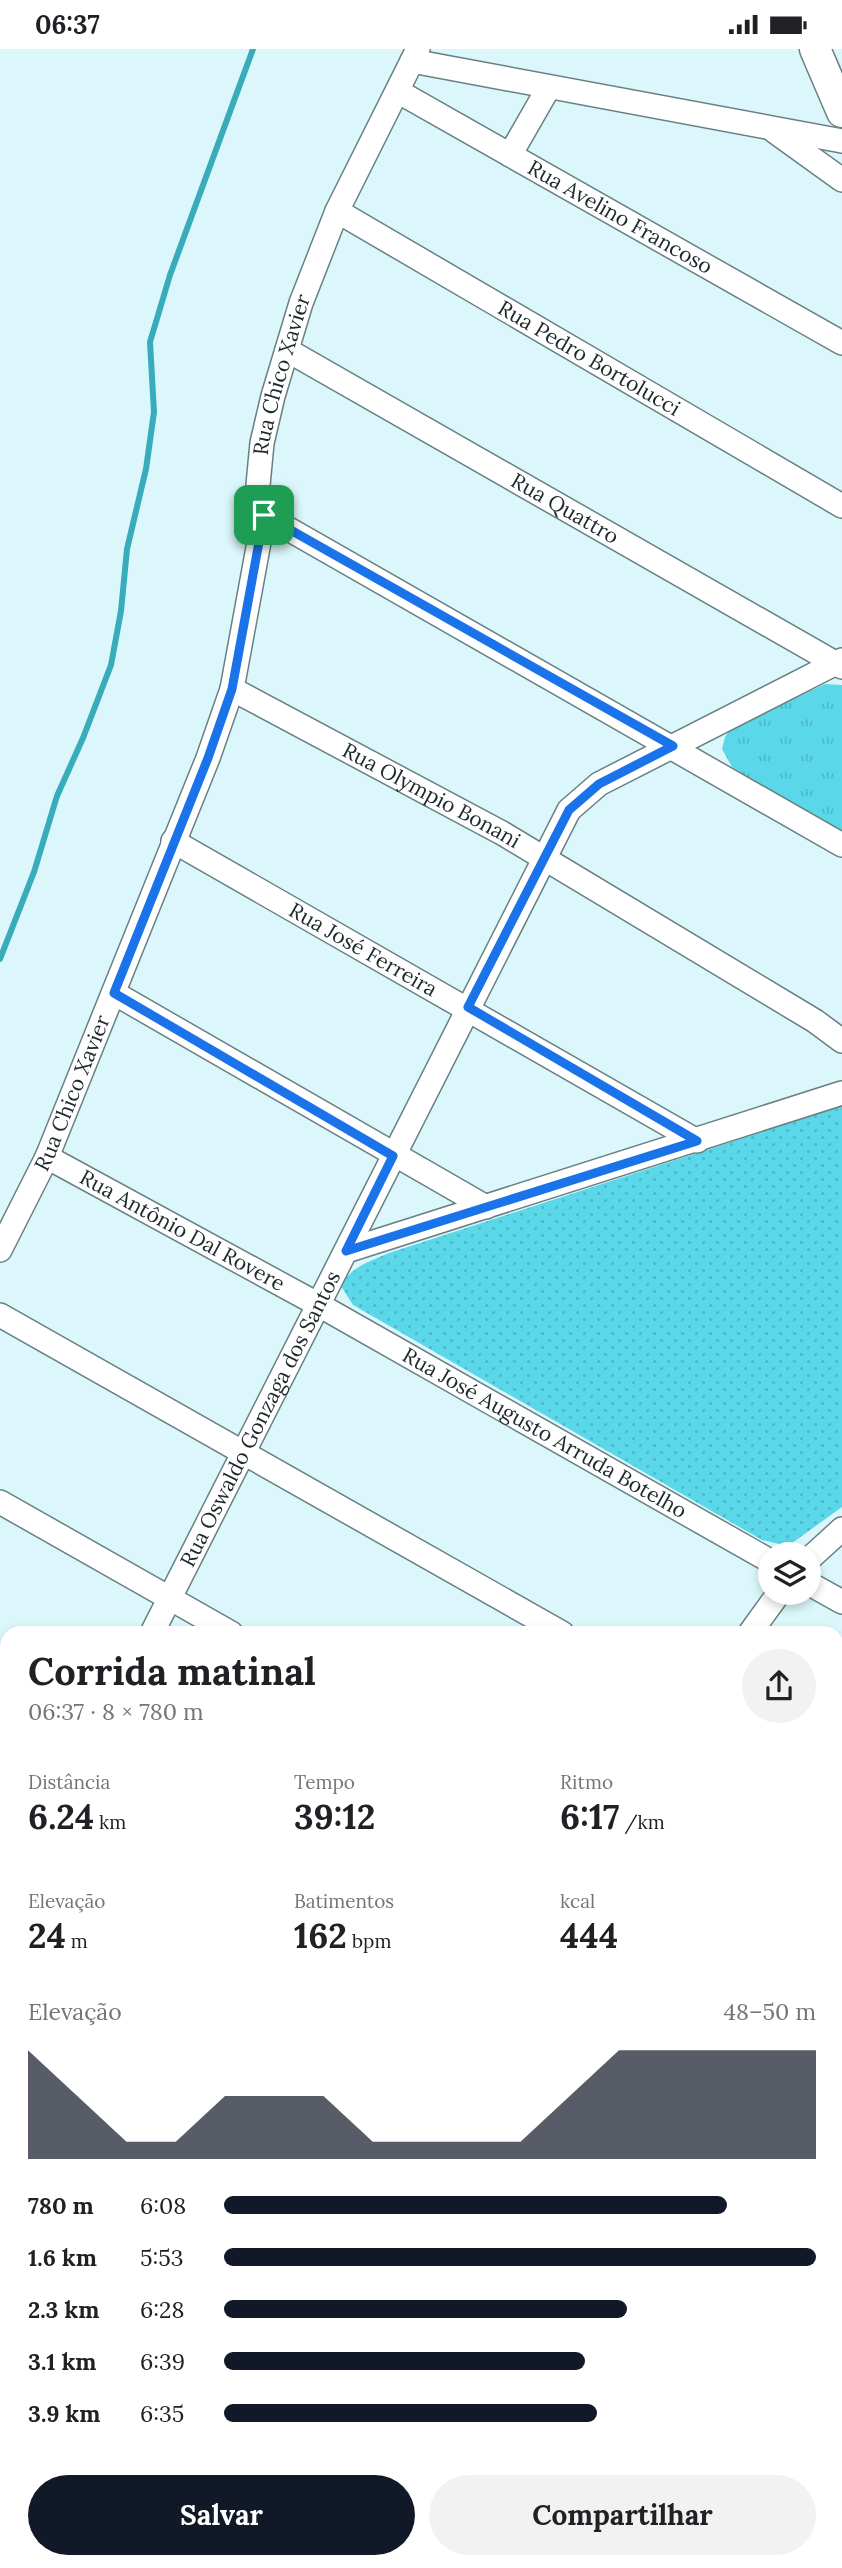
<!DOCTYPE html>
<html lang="pt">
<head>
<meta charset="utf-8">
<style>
	:root { --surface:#fff; --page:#f2f2f2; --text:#202124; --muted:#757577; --accent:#111827 }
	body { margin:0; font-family:Lora,serif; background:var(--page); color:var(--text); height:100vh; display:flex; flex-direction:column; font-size:26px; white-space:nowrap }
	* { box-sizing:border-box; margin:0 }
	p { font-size:23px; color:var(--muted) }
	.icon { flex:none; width:38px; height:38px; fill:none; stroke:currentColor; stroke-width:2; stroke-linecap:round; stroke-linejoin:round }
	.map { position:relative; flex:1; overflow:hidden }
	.panel { position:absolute; left:0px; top:1577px; width:844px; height:943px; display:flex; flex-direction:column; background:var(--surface); border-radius:21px 21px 0 0; box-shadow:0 4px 10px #0003 }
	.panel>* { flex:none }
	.controls { position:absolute; left:758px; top:1493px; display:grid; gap:14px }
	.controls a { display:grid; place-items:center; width:63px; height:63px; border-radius:50%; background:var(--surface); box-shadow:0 4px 10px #0003; font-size:35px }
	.pin { position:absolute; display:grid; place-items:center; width:60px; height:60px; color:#fff; margin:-30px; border-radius:14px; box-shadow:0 4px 10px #0006 }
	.round { display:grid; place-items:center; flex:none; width:74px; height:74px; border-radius:37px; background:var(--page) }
	.headline { display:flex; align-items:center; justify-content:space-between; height:119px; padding:0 28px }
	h1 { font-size:38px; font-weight:800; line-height:52px }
	.metrics { display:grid; grid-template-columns:repeat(3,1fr); gap:10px; height:119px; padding:7px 28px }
	.metrics div { display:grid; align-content:center }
	.metrics b { font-size:35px; font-weight:800 }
	.metrics small { font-size:19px; font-weight:400 }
	.metrics p { font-size:19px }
	.chart { height:196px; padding:14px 28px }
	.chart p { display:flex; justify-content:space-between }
	.chart svg { width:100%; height:126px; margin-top:7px; fill:var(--accent); opacity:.7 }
	.action { display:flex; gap:14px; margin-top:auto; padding:14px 28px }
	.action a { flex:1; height:80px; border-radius:42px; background:var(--accent); color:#fff; font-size:28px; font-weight:800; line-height:80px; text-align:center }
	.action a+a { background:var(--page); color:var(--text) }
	ul { padding:0 28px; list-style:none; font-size:23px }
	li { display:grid; grid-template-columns:112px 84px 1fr; align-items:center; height:52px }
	li i { height:18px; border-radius:9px; background:var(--accent) }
	.status { display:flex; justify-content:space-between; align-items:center; height:49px; padding:0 35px; background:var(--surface); direction:ltr }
	.status svg { height:19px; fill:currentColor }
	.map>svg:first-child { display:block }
	.grass { fill:url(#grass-dots) }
	.park { fill:url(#park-tufts) }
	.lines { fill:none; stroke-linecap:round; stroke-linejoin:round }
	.stream { stroke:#39acbb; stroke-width:6 }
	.minor-casing { stroke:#688084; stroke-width:26 }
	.tertiary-casing { stroke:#688084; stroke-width:33 }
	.minor { stroke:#fff; stroke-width:23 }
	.tertiary { stroke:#fff; stroke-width:30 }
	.route-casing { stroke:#fff; stroke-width:14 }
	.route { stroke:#1a73e8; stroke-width:9 }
	.labels { text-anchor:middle; stroke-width:6; stroke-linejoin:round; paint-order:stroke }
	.street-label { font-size:21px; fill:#1f292b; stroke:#fff }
</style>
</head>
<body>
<div class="status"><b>06:37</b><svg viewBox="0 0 49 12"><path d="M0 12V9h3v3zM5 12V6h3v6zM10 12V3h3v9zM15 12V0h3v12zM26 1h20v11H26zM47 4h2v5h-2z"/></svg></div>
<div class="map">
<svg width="842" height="2519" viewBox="0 0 842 2519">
	<defs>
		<pattern id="grass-dots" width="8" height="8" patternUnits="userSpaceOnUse" patternTransform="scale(1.75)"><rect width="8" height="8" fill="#5ad8e9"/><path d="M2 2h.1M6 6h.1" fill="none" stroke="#4eb9c8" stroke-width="1.8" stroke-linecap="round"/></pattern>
		<pattern id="park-tufts" width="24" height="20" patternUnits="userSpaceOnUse" patternTransform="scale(1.75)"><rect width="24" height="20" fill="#5ad8e9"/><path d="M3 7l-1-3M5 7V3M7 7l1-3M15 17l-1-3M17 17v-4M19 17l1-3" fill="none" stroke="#4eb9c8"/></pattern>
	</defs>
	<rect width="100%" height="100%" fill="#dbf7fb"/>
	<!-- grass -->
	<path class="grass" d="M842,1057V1458L788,1497L762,1491L353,1256L341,1237C350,1218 371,1212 389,1204Z
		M0,2481L7,2485V2513H58L69,2519H0Z"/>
	<!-- park -->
	<path class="park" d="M825,635L842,636V784L827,778L732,718L722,700L725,688L732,678Z"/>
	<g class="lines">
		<!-- stream -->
		<path class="stream" d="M0,910L34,823L57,747L83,689L111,616L121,562L127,500L146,420L154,363L150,293L170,226L253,0"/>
		<defs>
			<g id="minor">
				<path d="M412,12L842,92"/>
				<path id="s1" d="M399,43L842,294"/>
				<path d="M774,82L842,131"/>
				<path d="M510,106L549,38"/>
				<path id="s2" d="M337,162L842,457"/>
				<path id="s3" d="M287,301L842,618"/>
				<path d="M264,466L842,796"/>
				<path id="s4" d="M232,640L502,784L815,972L842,992"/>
				<path id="s5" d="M173,792L697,1092"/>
				<path d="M114,944L486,1158"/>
				<path id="s6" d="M47,1108L319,1256L770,1512"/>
				<path id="s7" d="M0,1201L47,1108L208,709L232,640L264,466L258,436L262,394L273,347L301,254L337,162L418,0"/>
				<path d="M346,1202L842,1044"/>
				<path d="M0,1266L562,1584"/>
				<path d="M0,1453L231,1584"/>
				<path d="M808,1511L842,1480"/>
				<path d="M808,1534L842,1553"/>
				<path id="s8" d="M152,1584L569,761L599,735L842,611"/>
				<path d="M750,1584L779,1544"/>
				<path d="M0,1647L7,1651"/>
				<path d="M836,1740L842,1743"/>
				<path d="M0,1834L7,1838"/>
				<path d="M0,1867L7,1860"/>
				<path d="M836,1934L842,1937"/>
				<path d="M0,2035L7,2039"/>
				<path d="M836,2119L842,2122"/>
				<path d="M0,2253L7,2257"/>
				<path d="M836,2310L842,2313"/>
				<path d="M836,2450L842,2440"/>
				<path d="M0,2470L7,2474"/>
				<path d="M84,2513L95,2519"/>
				<path d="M460,2513L471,2519"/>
				<path d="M824,2513L832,2519"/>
				<path d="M208,2519L211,2513"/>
				<path d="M797,2519L801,2513"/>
			</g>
			<path id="tertiary" d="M815,0L842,63"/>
		</defs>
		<!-- minor casing -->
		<use href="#minor" class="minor-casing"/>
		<!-- tertiary casing -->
		<use href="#tertiary" class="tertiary-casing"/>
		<!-- minor -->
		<use href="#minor" class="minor"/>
		<!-- tertiary -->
		<use href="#tertiary" class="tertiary"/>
	</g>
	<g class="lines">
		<defs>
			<path id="route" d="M264,466L673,697L599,735L569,761L468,958L697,1092L346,1202L393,1107L114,944L208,709L232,640Z"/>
		</defs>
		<!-- route casing -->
		<use href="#route" class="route-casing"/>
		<!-- route -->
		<use href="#route" class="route"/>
	</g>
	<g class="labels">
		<!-- street labels -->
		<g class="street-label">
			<text dy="7" stroke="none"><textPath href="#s1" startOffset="254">Rua Avelino Francoso</textPath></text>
			<text dy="7" stroke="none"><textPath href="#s2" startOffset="292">Rua Pedro Bortolucci</textPath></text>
			<text dy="7" stroke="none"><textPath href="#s7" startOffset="928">Rua Chico Xavier</textPath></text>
			<text dy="7" stroke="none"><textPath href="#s3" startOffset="320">Rua Quattro</textPath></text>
			<text dy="7" stroke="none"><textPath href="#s4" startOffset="226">Rua Olympio Bonani</textPath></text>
			<text dy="7" stroke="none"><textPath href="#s5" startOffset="219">Rua José Ferreira</textPath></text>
			<text dy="7" stroke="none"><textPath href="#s7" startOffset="173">Rua Chico Xavier</textPath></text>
			<text dy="7" stroke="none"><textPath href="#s6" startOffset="154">Rua Antônio Dal Rovere</textPath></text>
			<text dy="7" stroke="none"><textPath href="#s8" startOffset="240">Rua Oswaldo Gonzaga dos Santos</textPath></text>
			<text dy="7" stroke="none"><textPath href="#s6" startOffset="569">Rua José Augusto Arruda Botelho</textPath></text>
		</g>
	</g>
</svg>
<div class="controls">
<a><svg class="icon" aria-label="layers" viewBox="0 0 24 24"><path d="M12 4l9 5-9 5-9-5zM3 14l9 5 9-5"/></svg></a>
</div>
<div class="pin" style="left:264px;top:466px;background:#1e9e55"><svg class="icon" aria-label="arrive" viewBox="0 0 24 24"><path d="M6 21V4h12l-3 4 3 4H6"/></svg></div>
<section class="panel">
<div class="headline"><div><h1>Corrida matinal</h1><p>06:37 · 8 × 780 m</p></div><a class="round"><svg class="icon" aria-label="share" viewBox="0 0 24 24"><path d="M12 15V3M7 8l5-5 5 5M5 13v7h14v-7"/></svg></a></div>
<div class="metrics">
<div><p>Distância</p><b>6.24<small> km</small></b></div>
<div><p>Tempo</p><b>39:12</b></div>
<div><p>Ritmo</p><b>6:17<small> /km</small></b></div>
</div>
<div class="metrics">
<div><p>Elevação</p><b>24<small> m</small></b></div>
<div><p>Batimentos</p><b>162<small> bpm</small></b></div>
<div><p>kcal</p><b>444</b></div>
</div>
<div class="chart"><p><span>Elevação</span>48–50 m</p>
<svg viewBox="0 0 160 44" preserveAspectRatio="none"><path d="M0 44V6L10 22L20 38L30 38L40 22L50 22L60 22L70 38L80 38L90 38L100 38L110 22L120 6L130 6L140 6L150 6L160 6V44z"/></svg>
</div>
<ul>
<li><b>780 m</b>6:08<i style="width:85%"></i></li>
<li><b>1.6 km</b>5:53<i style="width:100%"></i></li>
<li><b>2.3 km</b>6:28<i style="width:68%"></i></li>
<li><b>3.1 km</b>6:39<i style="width:61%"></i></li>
<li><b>3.9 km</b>6:35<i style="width:63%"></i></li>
</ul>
<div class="action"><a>Salvar</a><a>Compartilhar</a></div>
</section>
</div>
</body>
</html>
